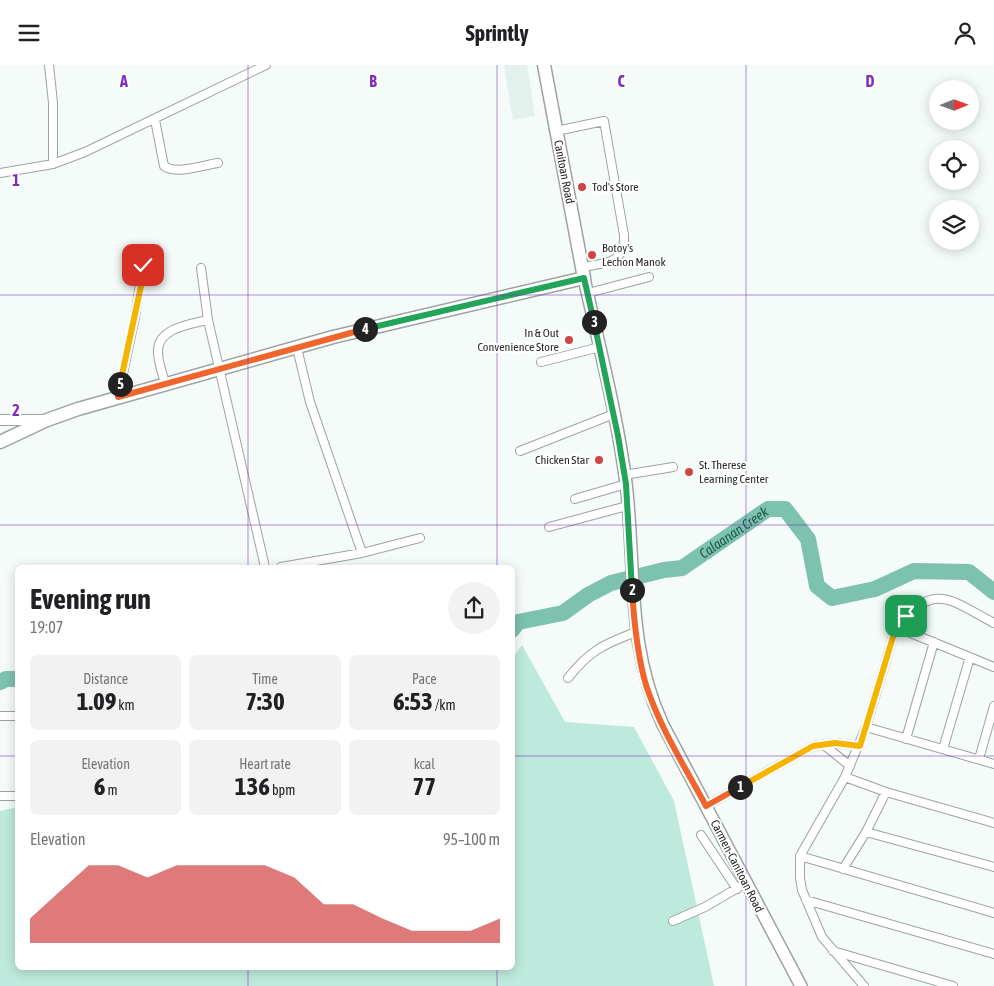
<!DOCTYPE html>
<html lang="en">
<head>
<meta charset="utf-8">
<style>
	:root { --surface:#fff; --page:#f2f2f2; --text:#202124; --muted:#757577; --accent:#d24343 }
	body { margin:0; font-family:"Asap Condensed",sans-serif; background:var(--page); color:var(--text); height:100vh; display:flex; flex-direction:column; font-size:19px; white-space:nowrap }
	* { box-sizing:border-box; margin:0 }
	p { font-size:16px; color:var(--muted) }
	.icon { flex:none; width:28px; height:28px; fill:none; stroke:currentColor; stroke-width:2; stroke-linecap:round; stroke-linejoin:round }
	.map { position:relative; flex:1; overflow:hidden }
	.drawer { position:absolute; left:15px; top:500px; width:500px; height:405px; display:flex; flex-direction:column; background:var(--surface); border-radius:8px; box-shadow:0 2px 12px #0003 }
	.drawer>* { flex:none }
	.needle { width:32px; rotate:89deg }
	.tools { position:absolute; left:929px; top:15px; display:grid; gap:10px }
	.tools a { display:grid; place-items:center; width:50px; height:50px; border-radius:50%; background:var(--surface); box-shadow:0 2px 12px #0003; font-size:25px }
	.pin { position:absolute; display:grid; place-items:center; width:42px; height:42px; color:#fff; margin:-21px; border-radius:10px; box-shadow:0 2px 8px #0006 }
	.km { position:absolute; width:25px; height:25px; margin:-12px; border-radius:50%; background:#222; color:#fff; font-size:14px; line-height:25px; text-align:center }
	.round { display:grid; place-items:center; flex:none; width:52px; height:52px; border-radius:26px; background:var(--page) }
	.overview { display:flex; align-items:center; justify-content:space-between; height:85px; padding:0 15px }
	h1 { font-size:28px; font-weight:700; line-height:38px }
	.metrics { display:grid; grid-template-columns:repeat(3,1fr); gap:8px; height:85px; padding:5px 15px }
	.metrics div { display:grid; align-content:center; border-radius:8px; background:var(--page); text-align:center }
	.metrics b { font-size:25px; font-weight:700 }
	.metrics small { font-size:14px; font-weight:400 }
	.metrics p { font-size:14px }
	.chart { height:140px; padding:10px 15px }
	.chart p { display:flex; justify-content:space-between }
	.chart svg { width:100%; height:90px; margin-top:5px; fill:var(--accent); opacity:.7 }
	header { display:flex; justify-content:space-between; align-items:center; height:65px; padding:0 15px; background:var(--surface); font-size:22px; font-weight:700 }
	.map>svg:first-child { display:block }
	.built { fill:#e2f1ec }
	.green { fill:#bdeadc }
	.lines { fill:none; stroke-linecap:round; stroke-linejoin:round }
	.river { stroke:#7dc2af; stroke-width:16 }
	.minor-casing { stroke:#9da3a1; stroke-width:10 }
	.tertiary-casing { stroke:#9da3a1; stroke-width:12 }
	.secondary-casing { stroke:#9da3a1; stroke-width:14 }
	.primary-casing { stroke:#9da3a1; stroke-width:15 }
	.minor { stroke:#fff; stroke-width:8 }
	.tertiary { stroke:#fff; stroke-width:10 }
	.secondary { stroke:#fff; stroke-width:11 }
	.primary { stroke:#fff; stroke-width:12 }
	.split-1-casing { stroke:#fff; stroke-width:10 }
	.split-2-casing { stroke:#fff; stroke-width:10 }
	.split-3-casing { stroke:#fff; stroke-width:10 }
	.split-4-casing { stroke:#fff; stroke-width:10 }
	.split-5-casing { stroke:#fff; stroke-width:10 }
	.split-6-casing { stroke:#fff; stroke-width:10 }
	.split-1 { stroke:#f5b400; stroke-width:6 }
	.split-2 { stroke:#f0652b; stroke-width:6 }
	.split-3 { stroke:#22a559; stroke-width:6 }
	.split-4 { stroke:#22a559; stroke-width:6 }
	.split-5 { stroke:#f0652b; stroke-width:6 }
	.split-6 { stroke:#f5b400; stroke-width:6 }
	.grid { fill:none; stroke:#7b2cbf; stroke-width:1; stroke-opacity:0.55 }
	.poi-dot { fill:#d24343; stroke:#fff; stroke-width:2 }
	.labels { text-anchor:middle; stroke-width:4; stroke-linejoin:round; paint-order:stroke }
	.street-label { font-size:12px; fill:#282a29; stroke:#fff }
	.poi-label { font-size:12px; fill:#282a29; stroke:#fff; text-anchor:start }
	.water-label { font-size:14px; font-style:italic; fill:#1e5749; stroke:#fff }
	.grid-label { font-size:16px; text-anchor:middle; font-weight:bold; fill:#7b2cbf; stroke:#fff; stroke-width:4; stroke-linejoin:round; paint-order:stroke }
</style>
</head>
<body>
<header><svg class="icon" aria-label="menu" viewBox="0 0 24 24"><path d="M4 6h16M4 12h16M4 18h16"/></svg>Sprintly<svg class="icon" aria-label="person" viewBox="0 0 24 24"><circle cx="12" cy="8" r="4"/><path d="M4 21q1-7 8-7t8 7"/></svg></header>
<div class="map">
<svg width="994" height="921" viewBox="0 0 994 921">
	<rect width="100%" height="100%" fill="#f4fbf9"/>
	<!-- built -->
	<path class="built" d="M504,0H527L535,51L513,55Z"/>
	<!-- green -->
	<path class="green" d="M522,580L565,657L634,662L674,736L714,921H0V746L17,742L18,902H512V594Z"/>
	<g class="lines">
		<!-- river -->
		<g class="river">
			<path id="s1" d="M512,565L518,557L563,548L588,530L611,518L664,505L682,503L768,444H785L808,474L817,521L832,533L875,524L914,506L969,507L994,527"/>
			<path d="M0,617L6,614H18"/>
		</g>
		<defs>
			<path id="minor" d="M49,0L53,38V99
				M155,55L164,101C176,110 204,100 218,98
				M556,66L604,56L624,170C626,199 605,198 582,202
				M0,108L53,99L85,87L266,0
				M201,203L208,255L265,502
				M588,228L649,212
				M297,283L310,337L362,488
				M541,297L600,282
				M165,319C163,309 158,298 158,287C157,263 191,259 208,255
				M118,332L135,252L143,200
				M520,386L614,349
				M624,410L673,402
				M575,434L626,419
				M549,462L627,441
				M281,502L362,488L420,473
				M994,558C950,535 935,516 896,562L866,662L994,699
				M896,562L994,602
				M568,613C589,586 604,579 636,567
				M0,651H18
				M906,674L934,577
				M824,680L850,701
				M943,684L970,592
				M979,694L994,641
				M845,712L886,727L994,758
				M0,731H18
				M706,741L813,681L835,678L860,681
				M866,767L994,802
				M701,770L737,824
				M800,791L994,848
				M843,804L866,767L886,727
				M806,835L994,889
				M673,856L705,842L746,818
				M833,886L953,921
				M864,921L822,872L802,825L800,813V791L845,712L866,662"/>
			<path id="tertiary" d="M0,355H47"/>
			<path id="secondary" d="M584,213C599,281 617,349 626,418C636,502 626,581 663,660L801,921"/>
			<path id="primary" d="M0,377L47,355L78,344L333,272L584,213L544,0"/>
		</defs>
		<!-- minor casing -->
		<use href="#minor" class="minor-casing"/>
		<!-- tertiary casing -->
		<use href="#tertiary" class="tertiary-casing"/>
		<!-- secondary casing -->
		<use href="#secondary" class="secondary-casing"/>
		<!-- primary casing -->
		<use href="#primary" class="primary-casing"/>
		<!-- minor -->
		<use href="#minor" class="minor"/>
		<!-- tertiary -->
		<use href="#tertiary" class="tertiary"/>
		<!-- secondary -->
		<use href="#secondary" class="secondary"/>
		<!-- primary -->
		<use href="#primary" class="primary"/>
	</g>
	<g class="lines">
		<defs>
			<path id="split-1" d="M740,722L813,681L835,678L860,681L896,562L906,551"/>
			<path id="split-2" d="M632,525C634,556 637,590 646,620C660,663 685,702 706,741L740,722"/>
			<path id="split-3" d="M594,257L618,371L626,419L632,525"/>
			<path id="split-4" d="M365,264L584,213L594,257"/>
			<path id="split-5" d="M120,319L118,332L365,264"/>
			<path id="split-6" d="M120,319L141,221L143,200"/>
		</defs>
		<!-- split-1 casing -->
		<use href="#split-1" class="split-1-casing"/>
		<!-- split-2 casing -->
		<use href="#split-2" class="split-2-casing"/>
		<!-- split-3 casing -->
		<use href="#split-3" class="split-3-casing"/>
		<!-- split-4 casing -->
		<use href="#split-4" class="split-4-casing"/>
		<!-- split-5 casing -->
		<use href="#split-5" class="split-5-casing"/>
		<!-- split-6 casing -->
		<use href="#split-6" class="split-6-casing"/>
		<!-- split-1 -->
		<use href="#split-1" class="split-1"/>
		<!-- split-2 -->
		<use href="#split-2" class="split-2"/>
		<!-- split-3 -->
		<use href="#split-3" class="split-3"/>
		<!-- split-4 -->
		<use href="#split-4" class="split-4"/>
		<!-- split-5 -->
		<use href="#split-5" class="split-5"/>
		<!-- split-6 -->
		<use href="#split-6" class="split-6"/>
	</g>
	<!-- grid -->
	<path class="grid" d="M248,0V502M497,0V502M746,0V921M0,230H994M0,460H994M0,691H18M512,691H994M248,902V921M497,902V921"/>
	<!-- markers -->
	<g class="poi-dot">
		<circle cx="582" cy="122" r="5"/>
		<circle cx="592" cy="190" r="5"/>
		<circle cx="569" cy="275" r="5"/>
		<circle cx="599" cy="395" r="5"/>
		<circle cx="689" cy="407" r="5"/>
	</g>
	<g class="labels">
		<!-- street labels -->
		<g class="street-label">
			<text transform="translate(564 107) rotate(79)" y="4">Canitoan Road</text>
			<text transform="translate(737 801) rotate(63)" y="4">Carmen-Canitoan Road</text>
		</g>
		<!-- poi labels -->
		<g class="poi-label">
			<text x="592" y="126">Tod's Store</text>
			<text x="602" y="187">Botoy's<tspan x="602" dy="14">Lechon Manok</tspan></text>
			<text x="559" y="272" text-anchor="end">In &amp; Out<tspan x="559" dy="14">Convenience Store</tspan></text>
			<text x="589" y="399" text-anchor="end">Chicken Star</text>
			<text x="699" y="404">St. Therese<tspan x="699" dy="14">Learning Center</tspan></text>
		</g>
		<!-- water labels -->
		<g class="water-label">
			<text dy="5" stroke="none"><textPath href="#s1" startOffset="248">Calaanan Creek</textPath></text>
		</g>
	</g>
	<g class="grid-label">
		<text x="124" y="22">A</text>
		<text x="373" y="22">B</text>
		<text x="621" y="22">C</text>
		<text x="870" y="22">D</text>
		<text x="16" y="121">1</text>
		<text x="16" y="351">2</text>
	</g>
</svg>
<div class="tools">
<a><svg class="needle" viewBox="-14 -14 28 28"><path d="M0-13l5 13h-10z" fill="#e53935"/><path d="M0 13l5-13h-10z" fill="#757577"/></svg></a>
<a><svg class="icon" aria-label="locate" viewBox="0 0 24 24"><circle cx="12" cy="12" r="6"/><path d="M12 2v4M12 18v4M2 12h4M18 12h4"/></svg></a>
<a><svg class="icon" aria-label="layers" viewBox="0 0 24 24"><path d="M12 4l9 5-9 5-9-5zM3 14l9 5 9-5"/></svg></a>
</div>
<div class="pin" style="left:906px;top:551px;background:#1e9e55"><svg class="icon" aria-label="arrive" viewBox="0 0 24 24"><path d="M6 21V4h12l-3 4 3 4H6"/></svg></div>
<div class="pin" style="left:143px;top:200px;background:#d93025"><svg class="icon" aria-label="check" viewBox="0 0 24 24"><path d="M5 12l5 5 9-10"/></svg></div>
<b class="km" style="left:740px;top:722px">1</b>
<b class="km" style="left:632px;top:525px">2</b>
<b class="km" style="left:594px;top:257px">3</b>
<b class="km" style="left:365px;top:264px">4</b>
<b class="km" style="left:120px;top:319px">5</b>
<section class="drawer">
<div class="overview"><div><h1>Evening run</h1><p>19:07</p></div><a class="round"><svg class="icon" aria-label="share" viewBox="0 0 24 24"><path d="M12 15V3M7 8l5-5 5 5M5 13v7h14v-7"/></svg></a></div>
<div class="metrics">
<div><p>Distance</p><b>1.09<small> km</small></b></div>
<div><p>Time</p><b>7:30</b></div>
<div><p>Pace</p><b>6:53<small> /km</small></b></div>
</div>
<div class="metrics">
<div><p>Elevation</p><b>6<small> m</small></b></div>
<div><p>Heart rate</p><b>136<small> bpm</small></b></div>
<div><p>kcal</p><b>77</b></div>
</div>
<div class="chart"><p><span>Elevation</span>95–100 m</p>
<svg viewBox="0 0 160 44" preserveAspectRatio="none"><path d="M0 44V32L10 19L20 6L30 6L40 12L50 6L60 6L70 6L80 6L90 12L100 25L110 25L120 32L130 38L140 38L150 38L160 32V44z"/></svg>
</div>
</section>
</div>
</body>
</html>
